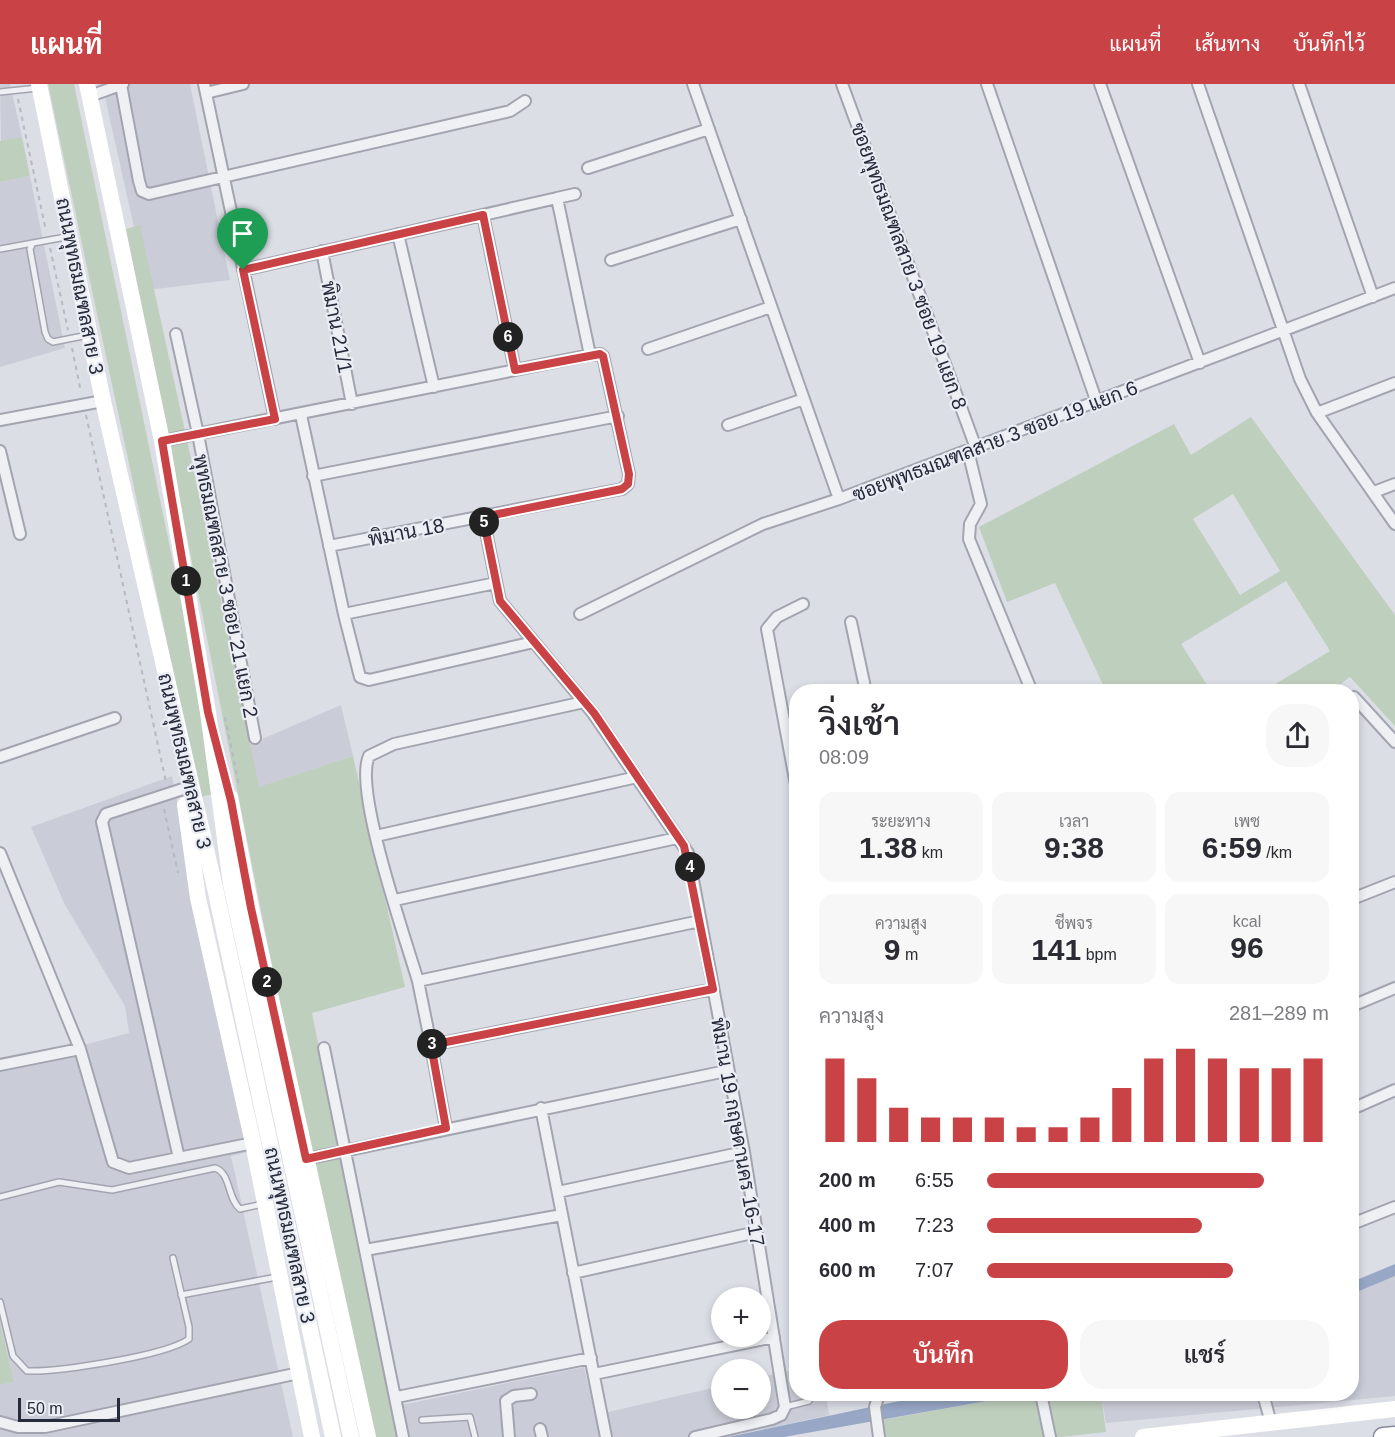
<!DOCTYPE html>
<html lang="th">
<head>
<meta charset="utf-8">
<style>
	:root { --surface:#fff; --page:#f7f7f7; --text:#2b2b33; --muted:#7c7c81; --accent:#c94245 }
	body { margin:0; font-family:Arial,Sarabun,sans-serif; background:var(--page); color:var(--text); height:100vh; display:flex; flex-direction:column; font-size:22px; white-space:nowrap }
	* { box-sizing:border-box; margin:0 }
	p { font-size:20px; color:var(--muted) }
	.icon { flex:none; width:33px; height:33px; fill:none; stroke:currentColor; stroke-width:2; stroke-linecap:round; stroke-linejoin:round }
	.map { position:relative; flex:1; overflow:hidden }
	.drawer { position:absolute; left:789px; top:600px; width:570px; height:717px; display:flex; flex-direction:column; background:var(--surface); border-radius:24px; box-shadow:0 3px 9px #0003 }
	.drawer>* { flex:none }
	.tools { position:absolute; left:711px; top:1203px; display:grid; gap:12px }
	.tools a { display:grid; place-items:center; width:60px; height:60px; border-radius:50%; background:var(--surface); box-shadow:0 3px 9px #0003; font-size:30px }
	.scale { position:absolute; left:18px; bottom:15px; width:102px; box-sizing:border-box; padding-left:6px; border:3px solid #262b3b; border-top:0; font-size:16px; line-height:21px; white-space:nowrap; color:#262b3b; -webkit-text-stroke:4px #ebedf4; paint-order:stroke }
	.pin { position:absolute; display:grid; place-items:center; width:51px; height:51px; color:#fff; margin:-62px -26px; border-radius:50% 50% 50% 0; rotate:-45deg; box-shadow:0 0 6px #0007 }
	.pin .icon { rotate:45deg }
	.km { position:absolute; width:30px; height:30px; margin:-15px; border-radius:50%; background:#222; color:#fff; font-size:16px; line-height:30px; text-align:center }
	.round { display:grid; place-items:center; flex:none; width:63px; height:63px; border-radius:24px; background:var(--page) }
	.summary { display:flex; align-items:center; justify-content:space-between; height:102px; padding:0 30px }
	h1 { font-size:33px; font-weight:600; line-height:45px }
	.figures { display:grid; grid-template-columns:repeat(3,1fr); gap:9px; height:102px; padding:6px 30px }
	.figures div { display:grid; align-content:center; border-radius:15px; background:var(--page); text-align:center }
	.figures b { font-size:30px; font-weight:600 }
	.figures small { font-size:16px; font-weight:400 }
	.figures p { font-size:16px }
	.chart { height:168px; padding:12px 30px }
	.chart p { display:flex; justify-content:space-between }
	.chart svg { width:100%; height:108px; margin-top:6px; stroke:var(--accent); stroke-width:6 }
	.button { display:flex; gap:12px; margin-top:auto; padding:12px 30px }
	.button a { flex:1; height:69px; border-radius:24px; background:var(--accent); color:#fff; font-size:24px; font-weight:600; line-height:69px; text-align:center }
	.button a+a { background:var(--page); color:var(--text) }
	ul { padding:0 30px; list-style:none; font-size:20px }
	li { display:grid; grid-template-columns:96px 72px 1fr; align-items:center; height:45px }
	li i { height:15px; border-radius:8px; background:var(--accent) }
	header { display:flex; align-items:center; gap:36px; box-sizing:border-box; height:84px; padding:0 30px; background:var(--accent); color:#fff }
	header strong { font-size:28px }
	nav { display:flex; gap:33px; margin-inline-start:auto; font-size:21px }
	.map>svg:first-child { display:block }
	.built { fill:#cacdd7 }
	.green { fill:#bfcfbd; fill-rule:evenodd }
	.water { fill:#97a7c5 }
	.lines { fill:none; stroke-linecap:round; stroke-linejoin:round }
	.service-casing { stroke:#a2a5af; stroke-width:8 }
	.minor-casing { stroke:#a2a5af; stroke-width:14 }
	.trunk-casing { stroke:#848a9c; stroke-width:21 }
	.path { stroke:#b6b9c0; stroke-width:2; stroke-dasharray:4.5 4.5; stroke-linecap:butt }
	.service { stroke:#eef0f4; stroke-width:5 }
	.minor { stroke:#eef0f4; stroke-width:10 }
	.secondary { stroke:#fff; stroke-width:16 }
	.trunk { stroke:#fff; stroke-width:18 }
	.secondary-bridge { stroke:#fff; stroke-width:16 }
	.route-casing { stroke:#fff; stroke-width:12 }
	.route { stroke:#c94245; stroke-width:8 }
	.labels { text-anchor:middle; stroke-width:4.5; stroke-linejoin:round; paint-order:stroke }
	.street-label { font-size:20px; fill:#262b3b; stroke:#ebedf4 }
</style>
</head>
<body>
<header>
<strong>แผนที่</strong>
<nav><a>แผนที่</a><a>เส้นทาง</a><a>บันทึกไว้</a></nav>
</header>
<div class="map">
<svg width="1395" height="1353" viewBox="0 0 1395 1353">
	<rect width="100%" height="100%" fill="#dcdee6"/>
	<!-- built -->
	<path class="built" d="M0,0H10L22,53L1,58Z
		M102,0H190L230,196L148,206Z
		M30,92L65,264L0,283V98Z
		M341,621L353,672L259,704L248,661Z
		M172,692L248,1068L231,1072L293,1353H0V1301L14,1298L0,1239V983L129,949L125,922L65,821L31,743Z
		M1395,1192V1312L1106,1339L1101,1310H1352V1210Z
		M584,1283L595,1331L721,1302L722,1324H760L761,1293L796,1285V1310H826L829,1331L727,1353H398L392,1323Z"/>
	<!-- green -->
	<path class="green" d="M48,0H74L187,546L213,710L200,713Z
		M22,53L30,92L0,98V57Z
		M140,141L209,457L259,703L353,672L405,903L312,929L398,1353H373L284,943L126,145Z
		M1251,333L1395,531V642L1350,593L1331,607H1264L1330,567L1286,497L1181,560L1211,607H1106L1055,499L1007,518L979,443L1174,340L1191,371ZM1233,410L1280,487L1240,511L1193,435Z
		M0,1239L14,1298L0,1301Z
		M1027,1310H1101L1106,1348L1060,1353H885L882,1336Z"/>
	<!-- water -->
	<path class="water" d="M1395,1180V1192L1352,1210V1198Z
		M933,1310H1027L784,1353H728Z"/>
	<g class="lines">
		<defs>
			<path id="service" d="M0,8L38,4
				M66,153L33,159L30,165L45,248L48,255L53,258L88,251
				M0,165L33,159
				M0,1113L59,1098L112,1106L215,1084C231,1089 227,1114 240,1125L263,1120
				M181,1211L277,1193
				M0,1218L13,1272L27,1287C58,1288 165,1272 189,1255V1243L173,1174
				M785,1323L809,1317L812,1310
				M422,1336L470,1333L475,1353"/>
			<path id="minor" d="M204,0L275,335
				M693,0L839,415L1395,204
				M842,0L976,364
				M987,0L1097,319
				M1100,0L1200,279
				M1198,0L1300,295L1317,329L1395,440
				M1299,0L1373,213
				M121,1L139,97L142,107L149,110L510,27L525,17
				M206,9L243,0
				M90,12L123,0
				M588,84L709,45
				M557,114L575,110
				M483,131L515,286
				M398,150L434,303
				M322,167L352,320
				M611,176L741,135
				M243,186L557,114L590,271
				M176,250L198,350L255,654
				M648,265L771,223
				M1317,329L1395,299
				M301,331L344,530L360,593L369,596L534,558
				M0,336L103,317
				M728,341L804,315
				M162,357L590,271L600,270L603,272L629,390L628,400L622,405L329,462
				M0,367L20,450
				M968,367L981,420L970,440L969,455L1032,608
				M313,392L618,332
				M1374,408L1395,400
				M483,433L500,517L593,629L688,769L744,1068L785,1323L781,1331L772,1335L695,1353
				M344,530L496,499
				M580,530L763,440L839,415
				M851,538L866,608
				M1354,613L1395,658
				M0,673L115,634
				M796,701L767,545L777,533L803,520
				M376,752L637,693
				M0,769L80,965L113,1078L129,1084L253,1059
				M1352,815L1395,798
				M395,816L677,754
				M700,837L418,897L431,961L713,905
				M418,897C406,856 353,705 369,672L394,660L584,618
				M1352,922L1395,904
				M431,961L446,1044
				M324,964L403,1353
				M0,981L80,965
				M541,1024L606,1353
				M1352,1025L1395,1006
				M179,1074L102,738L106,730L183,705
				M306,1075L726,987
				M558,1108L744,1068
				M1352,1140L1395,1123
				M365,1166L562,1131
				M573,1189L757,1148
				M594,1290L774,1253
				M879,1310L875,1323L879,1353
				M1041,1310L1050,1353
				M1263,1310L1271,1339
				M397,1313L591,1274
				M0,1338L18,1343H45L299,1289
				M540,1345L542,1353
				M509,1353L506,1317L514,1312L531,1310"/>
			<path id="trunk" d="M1383,1353L1395,1352"/>
		</defs>
		<!-- service casing -->
		<use href="#service" class="service-casing"/>
		<!-- minor casing -->
		<use href="#minor" class="minor-casing"/>
		<!-- trunk casing -->
		<use href="#trunk" class="trunk-casing"/>
		<!-- path -->
		<path class="path" d="M18,15L46,147
			M50,164L68,246
			M72,264L81,308
			M86,331L166,698
			M225,633L239,701
			M164,725L178,789"/>
		<!-- service -->
		<use href="#service" class="service"/>
		<!-- minor -->
		<use href="#minor" class="minor"/>
		<!-- secondary -->
		<path class="secondary" d="M39,0L103,317L215,804
			M87,0L162,357L208,628L231,800
			M230,713L251,824L368,1353
			M185,721L198,814L253,1059L312,1353
			M1143,1353L1395,1325"/>
		<!-- trunk -->
		<use href="#trunk" class="trunk"/>
		<!-- secondary-bridge -->
		<path class="secondary-bridge" d="M231,800L351,1353
			M215,804L333,1353"/>
	</g>
	<g class="lines">
		<defs>
			<path id="route" d="M483,131L515,286L600,270L603,272L629,390L628,400L622,405L483,433L500,517L594,629L684,762L713,905L431,961L446,1044L306,1075L251,824L231,717L208,628L162,357L275,335L243,186Z"/>
		</defs>
		<!-- route casing -->
		<use href="#route" class="route-casing"/>
		<!-- route -->
		<use href="#route" class="route"/>
	</g>
	<g class="labels">
		<!-- street labels -->
		<g class="street-label">
			<text transform="translate(909 182) rotate(70)" y="7">ซอยพุทธมณฑลสาย 3 ซอย 19 แยก 8</text>
			<text transform="translate(80 202) rotate(79)" y="7">ถนนพุทธมณฑลสาย 3</text>
			<text transform="translate(337 243) rotate(79)" y="7">พิมาน 21/1</text>
			<text transform="translate(995 357) rotate(-21)" y="7">ซอยพุทธมณฑลสาย 3 ซอย 19 แยก 6</text>
			<text transform="translate(406 448) rotate(-11)" y="7">พิมาน 18</text>
			<text transform="translate(226 502) rotate(79)" y="7">พุทธมณฑลสาย 3 ซอย 21 แยก 2</text>
			<text transform="translate(185 677) rotate(77)" y="7">ถนนพุทธมณฑลสาย 3</text>
			<text transform="translate(738 1048) rotate(80)" y="7">พิมาน 19 กฤษดานคร 16-17</text>
			<text transform="translate(290 1151) rotate(78)" y="7">ถนนพุทธมณฑลสาย 3</text>
		</g>
	</g>
</svg>
<div class="tools">
<a>+</a>
<a>−</a>
</div>
<div class="scale">50 m</div>
<div class="pin" style="left:243px;top:186px;background:#1e9e55"><svg class="icon" aria-label="arrive" viewBox="0 0 24 24"><path d="M6 21V4h12l-3 4 3 4H6"/></svg></div>
<b class="km" style="left:186px;top:497px">1</b>
<b class="km" style="left:267px;top:898px">2</b>
<b class="km" style="left:432px;top:960px">3</b>
<b class="km" style="left:690px;top:783px">4</b>
<b class="km" style="left:484px;top:438px">5</b>
<b class="km" style="left:508px;top:253px">6</b>
<section class="drawer">
<div class="summary"><div><h1>วิ่งเช้า</h1><p>08:09</p></div><a class="round"><svg class="icon" aria-label="share" viewBox="0 0 24 24"><path d="M12 15V3M7 8l5-5 5 5M5 13v7h14v-7"/></svg></a></div>
<div class="figures">
<div><p>ระยะทาง</p><b>1.38<small> km</small></b></div>
<div><p>เวลา</p><b>9:38</b></div>
<div><p>เพซ</p><b>6:59<small> /km</small></b></div>
</div>
<div class="figures">
<div><p>ความสูง</p><b>9<small> m</small></b></div>
<div><p>ชีพจร</p><b>141<small> bpm</small></b></div>
<div><p>kcal</p><b>96</b></div>
</div>
<div class="chart"><p><span>ความสูง</span>281–289 m</p>
<svg viewBox="0 0 160 44" preserveAspectRatio="none"><path d="M5 44V10M15 44V18M25 44V30M35 44V34M45 44V34M55 44V34M65 44V38M75 44V38M85 44V34M95 44V22M105 44V10M115 44V6M125 44V10M135 44V14M145 44V14M155 44V10"/></svg>
</div>
<ul>
<li><b>200 m</b>6:55<i style="width:81%"></i></li>
<li><b>400 m</b>7:23<i style="width:63%"></i></li>
<li><b>600 m</b>7:07<i style="width:72%"></i></li>
</ul>
<div class="button"><a>บันทึก</a><a>แชร์</a></div>
</section>
</div>
</body>
</html>
